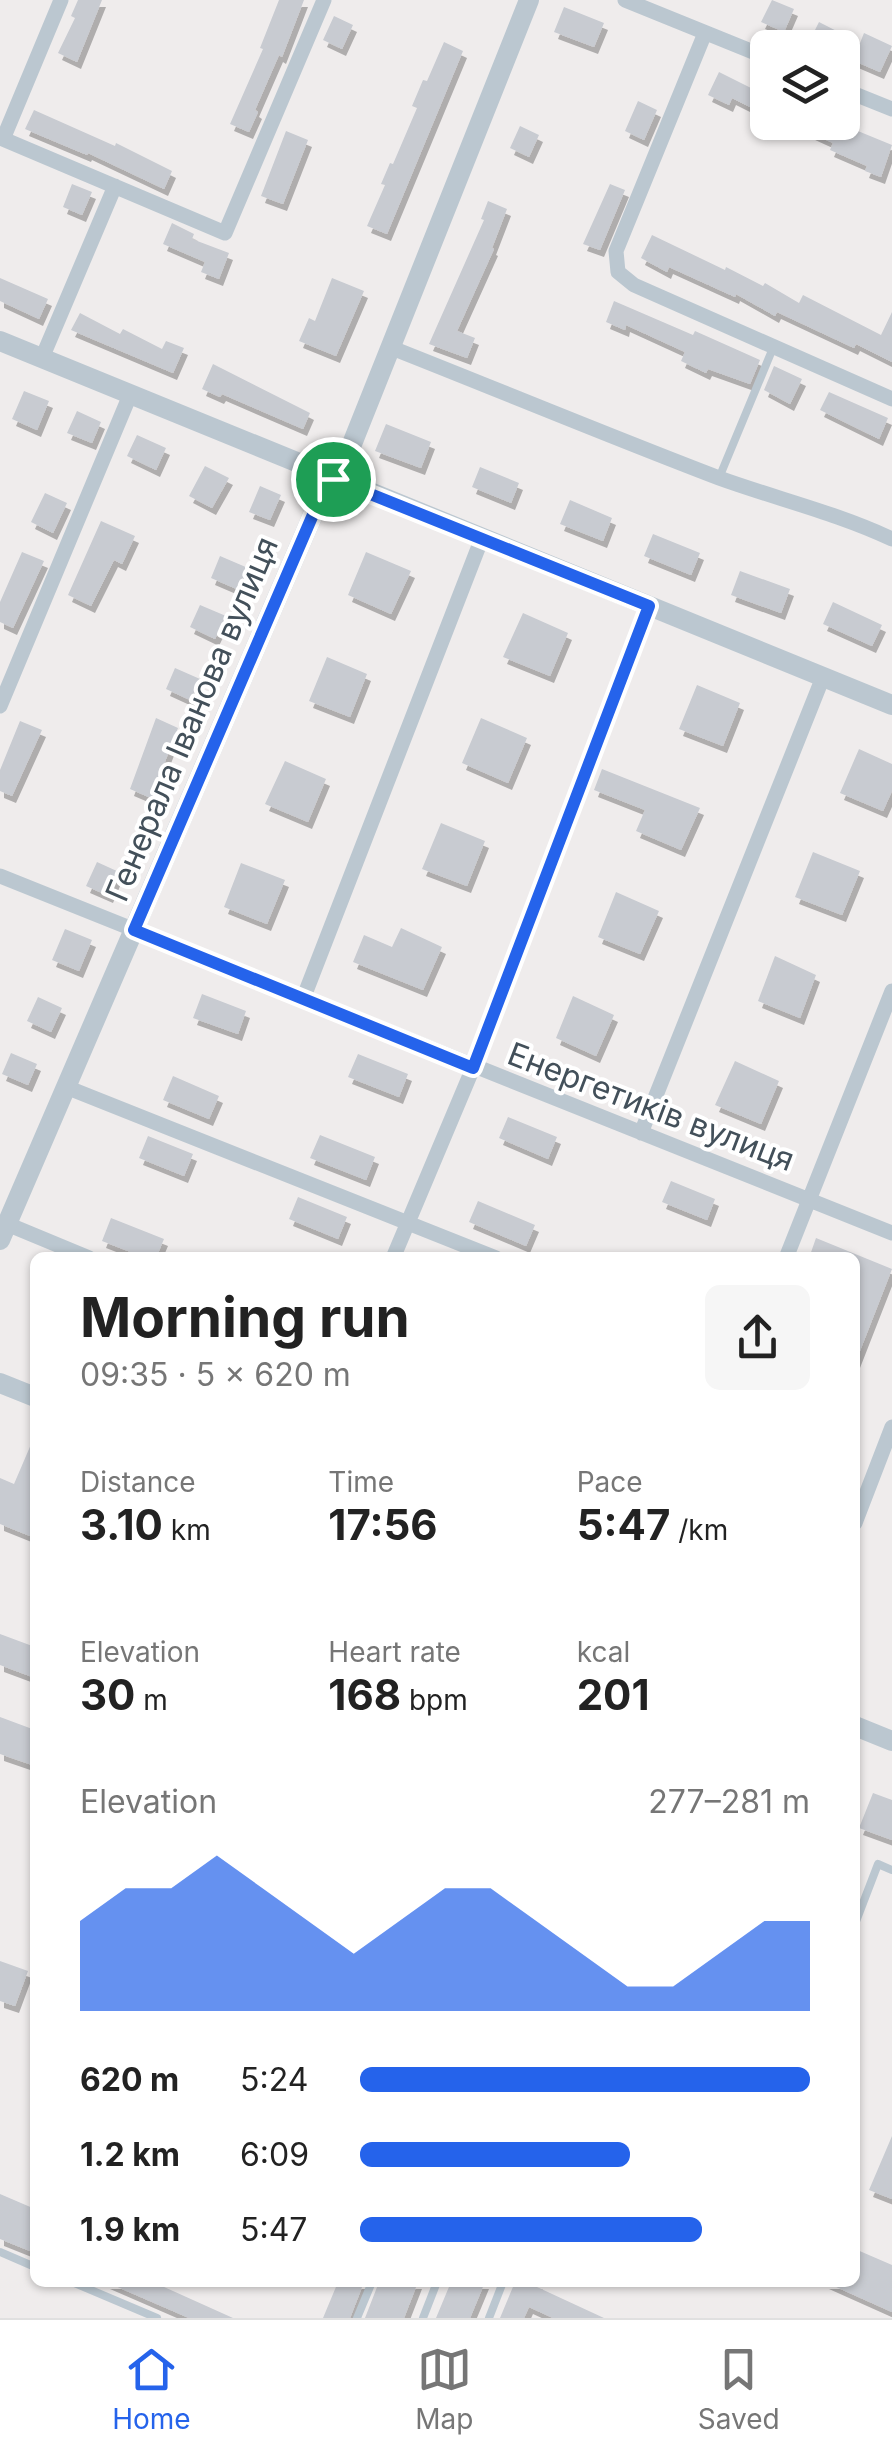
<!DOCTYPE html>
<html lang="en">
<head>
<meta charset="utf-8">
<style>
	:root { --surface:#fff; --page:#f6f6f6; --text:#222; --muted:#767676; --line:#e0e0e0; --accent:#2563eb }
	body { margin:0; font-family:Inter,sans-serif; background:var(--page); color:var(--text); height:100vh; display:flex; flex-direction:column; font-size:38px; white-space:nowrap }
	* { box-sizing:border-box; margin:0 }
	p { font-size:32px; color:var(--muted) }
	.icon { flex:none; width:55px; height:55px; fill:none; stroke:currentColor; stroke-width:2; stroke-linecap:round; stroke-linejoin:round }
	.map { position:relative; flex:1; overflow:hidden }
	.side { position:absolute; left:30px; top:1252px; width:830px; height:1035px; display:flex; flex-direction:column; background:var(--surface); border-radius:15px; box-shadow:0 2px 8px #0004 }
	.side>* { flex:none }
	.tools { position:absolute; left:750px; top:30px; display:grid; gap:20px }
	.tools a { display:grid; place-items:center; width:110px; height:110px; border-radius:15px; background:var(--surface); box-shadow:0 2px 8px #0004; font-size:50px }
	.pin { position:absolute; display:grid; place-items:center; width:85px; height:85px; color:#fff; margin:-42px; border:5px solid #fff; border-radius:50%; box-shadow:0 2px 10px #0007 }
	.round { display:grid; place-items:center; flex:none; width:105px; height:105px; border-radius:15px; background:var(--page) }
	.overview { display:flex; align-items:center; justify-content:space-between; height:170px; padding:0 50px }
	h1 { font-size:55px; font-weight:700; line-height:75px }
	.metrics { display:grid; grid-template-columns:repeat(3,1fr); gap:15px; height:170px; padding:10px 50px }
	.metrics div { display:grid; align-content:center }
	.metrics b { font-size:42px; font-weight:700 }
	.metrics small { font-size:28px; font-weight:400 }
	.metrics p { font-size:28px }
	.chart { height:280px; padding:20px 50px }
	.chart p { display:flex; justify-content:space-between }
	.chart svg { width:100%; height:180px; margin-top:10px; fill:var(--accent); opacity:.7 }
	ul { padding:0 50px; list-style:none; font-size:32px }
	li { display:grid; grid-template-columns:160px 120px 1fr; align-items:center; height:75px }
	li i { height:25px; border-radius:12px; background:var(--accent) }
	.tab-bar { display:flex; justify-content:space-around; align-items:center; height:140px; border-top:2px solid var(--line); background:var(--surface); font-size:28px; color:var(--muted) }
	.tab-bar a { display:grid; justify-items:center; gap:5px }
	.tab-bar .current { color:var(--accent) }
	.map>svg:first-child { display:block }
	.building { fill:#c8cbd1; filter:url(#shadow) }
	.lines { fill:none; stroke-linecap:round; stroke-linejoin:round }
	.service { stroke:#bbc7d0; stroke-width:8 }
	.minor { stroke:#bbc7d0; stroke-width:15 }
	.tertiary { stroke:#bbc7d0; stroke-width:20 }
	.route-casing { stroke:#fff; stroke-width:20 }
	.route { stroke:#2563eb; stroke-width:12 }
	.labels { text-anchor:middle; stroke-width:8; stroke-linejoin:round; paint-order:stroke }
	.street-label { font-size:32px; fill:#43505a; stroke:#fff }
</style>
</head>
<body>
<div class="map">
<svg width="892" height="2318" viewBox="0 0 892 2318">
	<defs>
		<filter id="shadow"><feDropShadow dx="4" dy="7" stdDeviation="0" flood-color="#0004"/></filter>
	</defs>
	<rect width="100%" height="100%" fill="#efecec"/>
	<!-- building -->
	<path class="building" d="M78,0H102L77,62L58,53L75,18L71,16Z
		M279,0H304L282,57L279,55L255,110L258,112L249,132L230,124L263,49L260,48Z
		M772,0L794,9L784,32L761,22Z
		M564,7L604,23L594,47L554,32Z
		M334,16L353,25L342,49L323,40Z
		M819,22L860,43L864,33L892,46L880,72L852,60L858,48H819L809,42Z
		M444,42L463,51L387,234L367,226L385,185L381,184L390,163L393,164L417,108L412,106L423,80L427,81Z
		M719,72L759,92L752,108L732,98L729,105L708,95Z
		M638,101L657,110L644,140L625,131Z
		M34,110L115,146L116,143L172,171L164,189L88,153L87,155L25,129Z
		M787,122H836L892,145L881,177L865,171L867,166L830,150L833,143Z
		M520,126L539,135L529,157L510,148Z
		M286,131L308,140L283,204L261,196Z
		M72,184L92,192L82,215L63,207Z
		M610,184L625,190L600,250L583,244Z
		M488,201L507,209L492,248L494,249L457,331L475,338L467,358L429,344L484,220L481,219Z
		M172,223L194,234L192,239L229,253L219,279L201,272L205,262L163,244Z
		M652,235L725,270L726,267L763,286L765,283L799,303L803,295L881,335L892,312V362L856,344L854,348L777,312L775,316L736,294L735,297L669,267L667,272L641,258Z
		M0,278L48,299L39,319L0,301Z
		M332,278L364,291L336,356L299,341L309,318L315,321Z
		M614,301L693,335L695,331L760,360L750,384L708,369L706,373L681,361L685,352L626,325L625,330L606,322Z
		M80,313L120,334L123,329L162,349L166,341L184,348L173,373L71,330Z
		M213,364L310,413L303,429L222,394L220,397L202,389Z
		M774,366L802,379L790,404L764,390Z
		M24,391L49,401L37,430L12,419Z
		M829,392L888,418L879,439L820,410Z
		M77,411L101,422L92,443L67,433Z
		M386,424L431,442L421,468L375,451Z
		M137,435L166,448L156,470L127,456Z
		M205,466L229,478L212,508L189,496Z
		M480,467L519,483L511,503L472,487Z
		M260,486L281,495L270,520L249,512Z
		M45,493L67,503L53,533L31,522Z
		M570,500L612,518L603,541L560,524Z
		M101,521L135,536L122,564L114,560L91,606L68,595Z
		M653,534L700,553L691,575L644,556Z
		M22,552L44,561L13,628L0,622V602Z
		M366,552L411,571L391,614L348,595Z
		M220,556L248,568L239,590L211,578Z
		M740,571L790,589L781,613L731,595Z
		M833,602L882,625L872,646L823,624Z
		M200,605L226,616L215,639L190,627Z
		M523,613L568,633L550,676L503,657Z
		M327,657L367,674L350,717L309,701Z
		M175,668L200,679L190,700L166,689Z
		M697,685L740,703L723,746L679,729Z
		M156,718L178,728L151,798L130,789Z
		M481,718L527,738L508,783L462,763Z
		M20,721L42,730L12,796L0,791V770Z
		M859,749L892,764V791L883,811L840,793Z
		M285,761L326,779L308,822L265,804Z
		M602,769L700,808L681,850L636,831L645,810L594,790Z
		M441,823L485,841L467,886L422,869Z
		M813,852L860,871L842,915L795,897Z
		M97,862L119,872L109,896L86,886Z
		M241,863L285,880L267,924L224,907Z
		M616,892L659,911L640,954L598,937Z
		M401,928L442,947L423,990L353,962L364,935L392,947Z
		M65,929L92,940L79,971L52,960Z
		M775,956L816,975L800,1018L758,1001Z
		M202,994L246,1011L238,1034L193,1018Z
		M573,996L614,1015L596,1056L556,1038Z
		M38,997L62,1008L51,1032L27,1021Z
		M11,1053L37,1064L28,1085L2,1074Z
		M358,1054L408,1074L399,1097L348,1077Z
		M735,1061L779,1081L761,1124L715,1105Z
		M173,1076L219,1096L209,1119L163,1100Z
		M508,1117L557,1137L548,1159L499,1138Z
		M320,1135L375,1157L366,1180L310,1158Z
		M148,1136L193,1154L184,1176L139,1158Z
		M671,1181L715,1199L707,1220L662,1202Z
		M298,1197L347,1217L338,1239L289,1219Z
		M478,1201L535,1225L526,1246L469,1222Z
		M111,1218L164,1239L156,1258H146L102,1241Z
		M816,1238L892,1269L856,1361L855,1258H809Z
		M35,1435V1538L0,1524V1478L14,1484Z
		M0,1634L35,1647V1678L0,1665Z
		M0,1717L35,1730V1766L0,1754Z
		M873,1793L892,1800V1840L859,1828Z
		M0,1961L28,1971L15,2006L0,2001Z
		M892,2136V2199L869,2190Z
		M0,2194L35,2209V2253L0,2239Z
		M855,2249L892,2265V2312L825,2282H855Z
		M106,2282H153L233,2318H189Z
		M338,2282H364L350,2318H323Z
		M379,2282H418L404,2318H365Z
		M451,2282H485L470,2318H436Z
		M515,2282H539L537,2287L604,2318H553L529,2307L524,2318H500Z"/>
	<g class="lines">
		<!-- service -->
		<path class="service" d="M719,478L773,348
			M855,1924L878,1864L892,1870
			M0,2252L35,2267
			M72,2282L157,2318
			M357,2318L372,2282
			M423,2318L437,2282
			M489,2318L503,2282"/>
		<!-- minor -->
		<path class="minor" d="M61,0L3,139L225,233L324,0
			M625,0L768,58
			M705,33L616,251L618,272L634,285L892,399
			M842,89L892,109
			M392,348C501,391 609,436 719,478C777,499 837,513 892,539
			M42,358L115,186
			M0,706L130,395
			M0,876L892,1233
			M303,999L482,538
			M66,1087L496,1258
			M641,1133L823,677
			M7,1224L89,1258
			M393,1258L473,1068L649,607
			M786,1258L892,991
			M855,1523L892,1427"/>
		<!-- tertiary -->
		<path class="tertiary" d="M0,341L892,705
			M0,1240L318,503L346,459L529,0
			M0,1383L35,1397
			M855,1726L892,1741"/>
	</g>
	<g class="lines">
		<defs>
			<path id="route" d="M333,479L649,606L473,1068L134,930L318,503Z"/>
		</defs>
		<!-- route casing -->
		<use href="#route" class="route-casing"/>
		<!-- route -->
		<use href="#route" class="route"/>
	</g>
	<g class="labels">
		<!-- street labels -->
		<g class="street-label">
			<text transform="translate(192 719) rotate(-67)" y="11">Генерала Іванова вулиця</text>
			<text transform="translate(651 1107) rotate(21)" y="11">Енергетиків вулиця</text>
		</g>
	</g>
</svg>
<div class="tools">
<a><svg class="icon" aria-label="layers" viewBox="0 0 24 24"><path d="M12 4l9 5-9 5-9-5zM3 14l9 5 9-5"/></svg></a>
</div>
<div class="pin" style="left:333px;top:479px;background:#1e9e55"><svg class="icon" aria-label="arrive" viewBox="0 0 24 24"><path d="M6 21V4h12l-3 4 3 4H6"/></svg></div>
<section class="side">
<div class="overview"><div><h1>Morning run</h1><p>09:35 · 5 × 620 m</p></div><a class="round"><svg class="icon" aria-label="share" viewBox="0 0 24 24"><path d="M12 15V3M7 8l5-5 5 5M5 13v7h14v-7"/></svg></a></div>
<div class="metrics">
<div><p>Distance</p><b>3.10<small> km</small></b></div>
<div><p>Time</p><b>17:56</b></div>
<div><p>Pace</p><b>5:47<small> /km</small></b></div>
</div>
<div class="metrics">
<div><p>Elevation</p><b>30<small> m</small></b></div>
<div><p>Heart rate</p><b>168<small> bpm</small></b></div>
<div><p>kcal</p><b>201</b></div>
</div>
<div class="chart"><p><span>Elevation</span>277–281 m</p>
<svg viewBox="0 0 160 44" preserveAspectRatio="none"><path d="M0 44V22L10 14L20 14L30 6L40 14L50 22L60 30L70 22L80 14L90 14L100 22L110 30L120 38L130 38L140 30L150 22L160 22V44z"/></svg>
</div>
<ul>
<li><b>620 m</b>5:24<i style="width:100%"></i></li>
<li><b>1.2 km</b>6:09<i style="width:60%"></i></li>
<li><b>1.9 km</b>5:47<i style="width:76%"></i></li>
</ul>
</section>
</div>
<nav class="tab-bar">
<a class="current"><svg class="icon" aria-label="home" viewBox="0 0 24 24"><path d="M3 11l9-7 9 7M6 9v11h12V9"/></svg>Home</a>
<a><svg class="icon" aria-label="map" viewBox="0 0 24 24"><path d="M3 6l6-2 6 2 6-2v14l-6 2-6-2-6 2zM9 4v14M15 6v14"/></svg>Map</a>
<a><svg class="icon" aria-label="saved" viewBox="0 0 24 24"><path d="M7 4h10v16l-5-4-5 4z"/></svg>Saved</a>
</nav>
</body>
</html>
